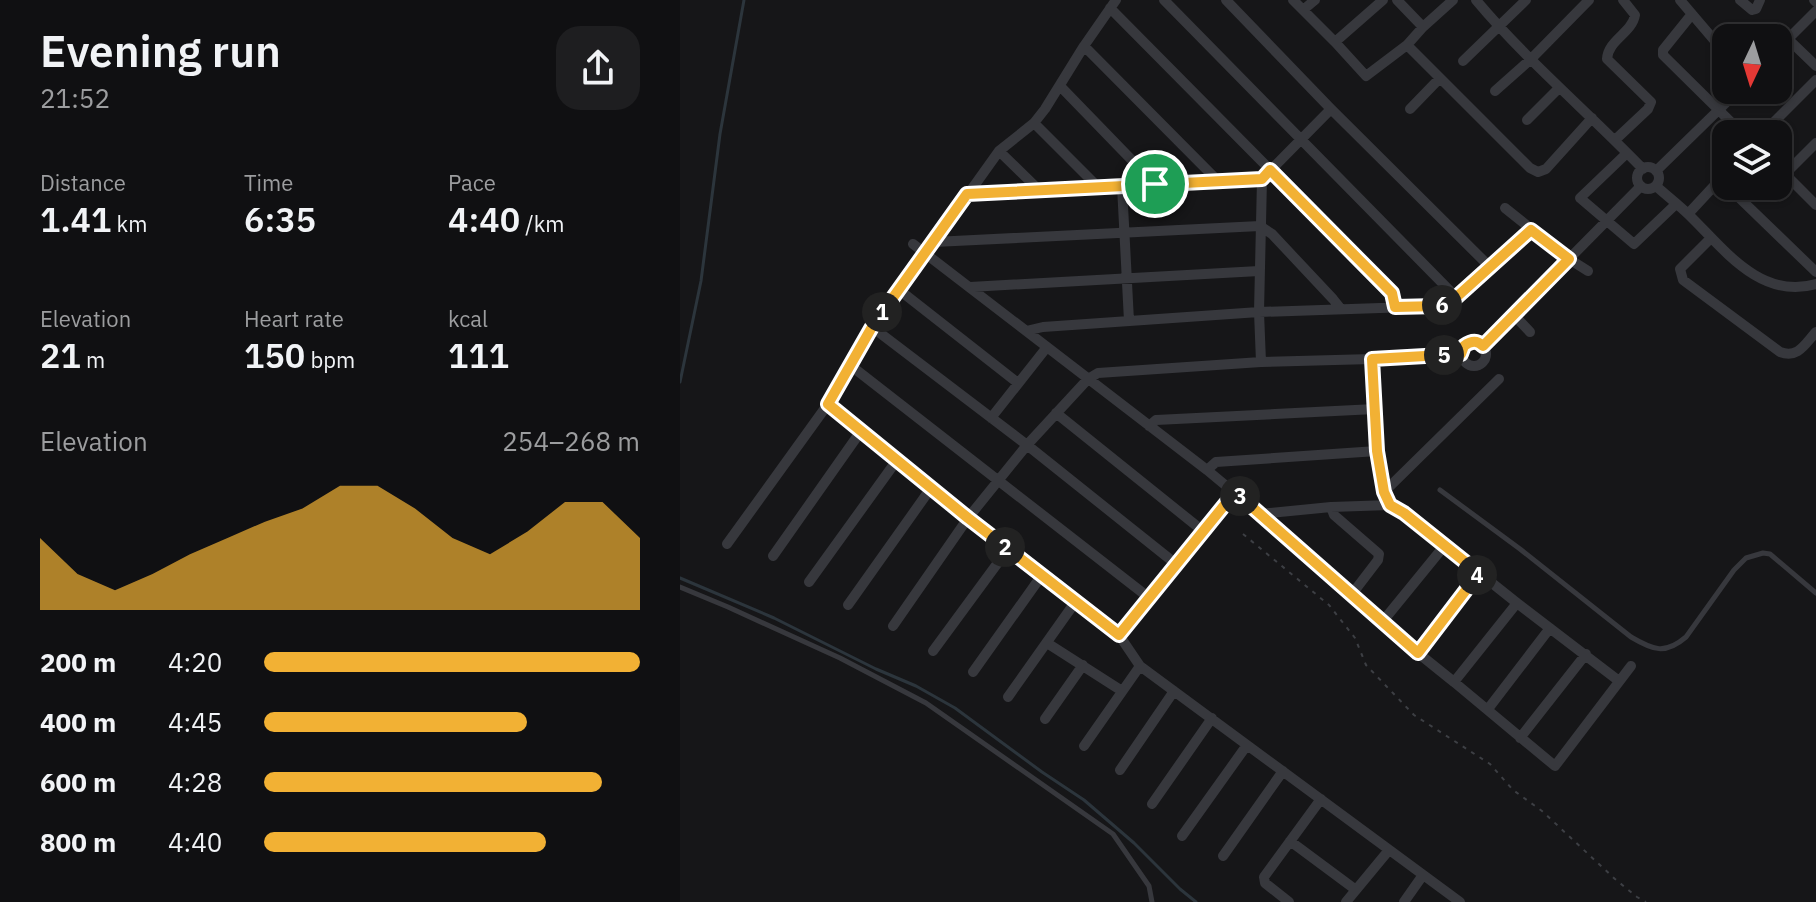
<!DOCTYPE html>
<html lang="en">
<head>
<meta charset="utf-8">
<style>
	:root { --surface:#101012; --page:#1e1e20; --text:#f1f3f6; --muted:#9c9d9f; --line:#303032; --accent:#f2b134 }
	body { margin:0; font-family:"IBM Plex Sans",sans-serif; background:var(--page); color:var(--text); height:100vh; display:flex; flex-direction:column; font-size:30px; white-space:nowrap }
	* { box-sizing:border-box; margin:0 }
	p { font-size:26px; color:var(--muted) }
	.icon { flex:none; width:44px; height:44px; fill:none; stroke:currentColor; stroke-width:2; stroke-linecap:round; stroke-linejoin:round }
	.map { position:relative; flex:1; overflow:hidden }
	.sheet { display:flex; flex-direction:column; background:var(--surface); width:680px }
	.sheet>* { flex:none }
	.needle { width:52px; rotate:184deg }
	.fabs { position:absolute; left:1032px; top:24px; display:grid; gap:16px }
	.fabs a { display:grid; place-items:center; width:80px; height:80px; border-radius:16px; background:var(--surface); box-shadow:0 2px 6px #0004,0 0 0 2px var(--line); font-size:40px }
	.pin { position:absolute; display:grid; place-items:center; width:68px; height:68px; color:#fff; margin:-34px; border:4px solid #fff; border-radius:50%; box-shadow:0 2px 8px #0007 }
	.km { position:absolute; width:40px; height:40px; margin:-20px; border-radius:50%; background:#222; color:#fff; font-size:22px; line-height:40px; text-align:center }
	.round { display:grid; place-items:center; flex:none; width:84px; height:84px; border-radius:24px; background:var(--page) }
	.overview { display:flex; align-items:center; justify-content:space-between; height:136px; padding:0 40px }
	h1 { font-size:44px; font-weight:600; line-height:60px }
	.stats { display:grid; grid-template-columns:repeat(3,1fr); gap:12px; height:136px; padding:8px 40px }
	.stats div { display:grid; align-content:center }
	.stats b { font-size:34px; font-weight:600 }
	.stats small { font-size:22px; font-weight:400 }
	.stats p { font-size:22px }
	.chart { height:224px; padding:16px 40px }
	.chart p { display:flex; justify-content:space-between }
	.chart svg { width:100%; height:144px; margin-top:8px; fill:var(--accent); opacity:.7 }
	ul { padding:0 40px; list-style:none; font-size:26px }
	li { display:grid; grid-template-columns:128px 96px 1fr; align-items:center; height:60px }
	li i { height:20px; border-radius:10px; background:var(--accent) }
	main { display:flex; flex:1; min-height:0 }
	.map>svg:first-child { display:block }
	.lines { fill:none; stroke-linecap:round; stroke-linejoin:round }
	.stream { stroke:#2c353c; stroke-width:3 }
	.path { stroke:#3d3f44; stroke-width:2; stroke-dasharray:4 6; stroke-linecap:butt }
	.service { stroke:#37383d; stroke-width:5 }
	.minor { stroke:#37383d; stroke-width:10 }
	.route-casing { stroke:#fff; stroke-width:16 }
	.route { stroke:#f2b134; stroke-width:10 }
</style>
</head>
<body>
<main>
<section class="sheet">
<div class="overview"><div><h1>Evening run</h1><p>21:52</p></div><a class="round"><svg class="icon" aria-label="share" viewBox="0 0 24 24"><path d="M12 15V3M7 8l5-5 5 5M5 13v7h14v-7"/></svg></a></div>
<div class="stats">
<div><p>Distance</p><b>1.41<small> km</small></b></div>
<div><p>Time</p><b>6:35</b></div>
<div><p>Pace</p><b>4:40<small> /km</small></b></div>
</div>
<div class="stats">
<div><p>Elevation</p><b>21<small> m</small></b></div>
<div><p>Heart rate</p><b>150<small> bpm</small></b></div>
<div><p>kcal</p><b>111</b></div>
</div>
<div class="chart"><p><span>Elevation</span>254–268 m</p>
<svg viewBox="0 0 160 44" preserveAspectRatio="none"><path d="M0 44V22L10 33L20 38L30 33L40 27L50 22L60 17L70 13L80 6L90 6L100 13L110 22L120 27L130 20L140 11L150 11L160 22V44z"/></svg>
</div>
<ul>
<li><b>200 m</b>4:20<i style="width:100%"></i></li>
<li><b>400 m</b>4:45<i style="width:70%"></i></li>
<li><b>600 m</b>4:28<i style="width:90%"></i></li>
<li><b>800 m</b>4:40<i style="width:75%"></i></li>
</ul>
</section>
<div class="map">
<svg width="1136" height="902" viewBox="0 0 1136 902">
	<rect width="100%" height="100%" fill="#161618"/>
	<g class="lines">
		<!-- stream -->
		<path class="stream" d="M0,382L21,281L40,134L64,0
			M0,578L94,618L196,669L236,686L275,708L362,772L404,800L454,843L500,889L516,902"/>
		<!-- path -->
		<path class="path" d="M563,534L649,605L675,638L686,665L734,715L810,764L833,790L862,811L935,879L957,897L966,902"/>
		<!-- service -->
		<path class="service" d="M760,490L840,549L951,637C973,650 985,655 1006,637L1054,570L1066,558L1083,553L1090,554L1136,593
			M0,587L48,607L160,658L246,703L433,834L469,886L472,902"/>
		<!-- minor -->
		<path class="minor" d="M484,0L776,297
			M546,0L651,109L810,267
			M613,0L655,42L686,76L727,45L743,27L773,0
			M717,0L743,27
			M796,0C847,61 908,112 963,169
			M1000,0L1046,54
			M1060,0L1072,10L1076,9L1080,0
			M1134,0L1136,2
			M430,8L712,293L715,307
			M623,10L635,0
			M1012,14L983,50V55L1063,134
			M1108,39L1136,66
			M655,42L703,0
			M727,45L850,168L858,172L866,169L912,118
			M404,46L538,181
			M1098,49L1136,11
			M783,61L846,0
			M380,86L475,184
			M815,91L851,59L909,0
			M730,109L760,78
			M847,120L879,88
			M354,123L418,187
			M1082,134L1136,80
			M935,140L968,109L971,102L927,59C928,40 952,33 955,15L943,0
			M319,151L359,190
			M947,153L900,198L954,244L996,204
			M1098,167L1136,205
			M957 178a11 11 0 1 1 22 0a11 11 0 1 1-22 0Z
			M976,171L1059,90
			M1105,174L1136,143
			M442,186L449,321
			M976,186C987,196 999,205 1009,215C1044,249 1080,300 1136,284
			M1047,186L1136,272
			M287,194L582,179
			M825,208L889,259L908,271
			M1008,214L1034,186L1039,183L1046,185
			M1031,238L1000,269L1003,280L1100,352C1118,359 1125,344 1136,332
			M254,242L580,226L592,234L653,299L661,309
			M233,244L527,470L580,514L651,507L710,505L724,513L837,603L939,681
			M290,287L579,271
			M218,289L338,383
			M834,315L850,332
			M192,327L347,445L496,564
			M346,331L363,327L579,312L759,306L771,302L851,230
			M782 354a12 12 0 1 1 24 0a12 12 0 1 1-24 0Z
			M803,346L961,186
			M692,359L697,451L706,496
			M581,362L579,312L582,179L651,109
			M170,365L468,597
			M148,404L288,518L213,626
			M376,413L523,531
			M311,418L367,347
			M469,426L476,420L695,409
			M527,470L536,462L697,451
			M555,492L439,635L460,666L780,902
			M704,492L819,379
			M651,507L654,515L699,554L698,560L672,594
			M580,514L738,653L774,682L837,603
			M47,544L148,404L192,327L218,289L254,242L319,151L354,123L365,109L404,46L436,0
			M93,556L181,431
			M129,582L217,460
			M168,605L251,488
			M703,621L765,545
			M439,635L288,518L347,445L408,379L418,373L581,362L692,359L781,354
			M367,643L442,691
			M253,651L328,549
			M738,653L799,573
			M293,672L362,575
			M774,682L875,766L951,666
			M328,697L396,601
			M808,709L870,628
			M365,719L403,665
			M840,738L906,654
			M404,746L460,666
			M440,770L494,691
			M472,804L532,718
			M502,836L567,745
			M610,841L676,890
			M543,856L603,771
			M609,902L585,883L584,877L641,799
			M666,902L709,850
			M724,902L743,875"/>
	</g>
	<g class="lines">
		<defs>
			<path id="route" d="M590,170L712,293L715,307L759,306L771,302L851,230L889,259L803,346C797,340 791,341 784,346L781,354L692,359L697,451L704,492L710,505L724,513L799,573L738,653L555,492L439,635L288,518L148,404L192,327L287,194L582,179Z"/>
		</defs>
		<!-- route casing -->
		<use href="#route" class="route-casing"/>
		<!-- route -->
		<use href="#route" class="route"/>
	</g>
</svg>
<div class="fabs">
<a><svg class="needle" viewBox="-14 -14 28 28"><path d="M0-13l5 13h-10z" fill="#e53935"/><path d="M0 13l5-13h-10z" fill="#9c9d9f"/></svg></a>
<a><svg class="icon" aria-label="layers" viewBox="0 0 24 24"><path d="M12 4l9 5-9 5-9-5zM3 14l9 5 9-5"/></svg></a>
</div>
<div class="pin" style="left:475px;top:184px;background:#1e9e55"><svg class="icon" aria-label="arrive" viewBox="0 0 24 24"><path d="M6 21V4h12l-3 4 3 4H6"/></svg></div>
<b class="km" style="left:202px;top:312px">1</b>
<b class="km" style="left:325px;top:547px">2</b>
<b class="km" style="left:560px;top:496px">3</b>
<b class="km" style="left:797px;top:575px">4</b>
<b class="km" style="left:764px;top:355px">5</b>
<b class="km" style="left:762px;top:305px">6</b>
</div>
</main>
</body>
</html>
